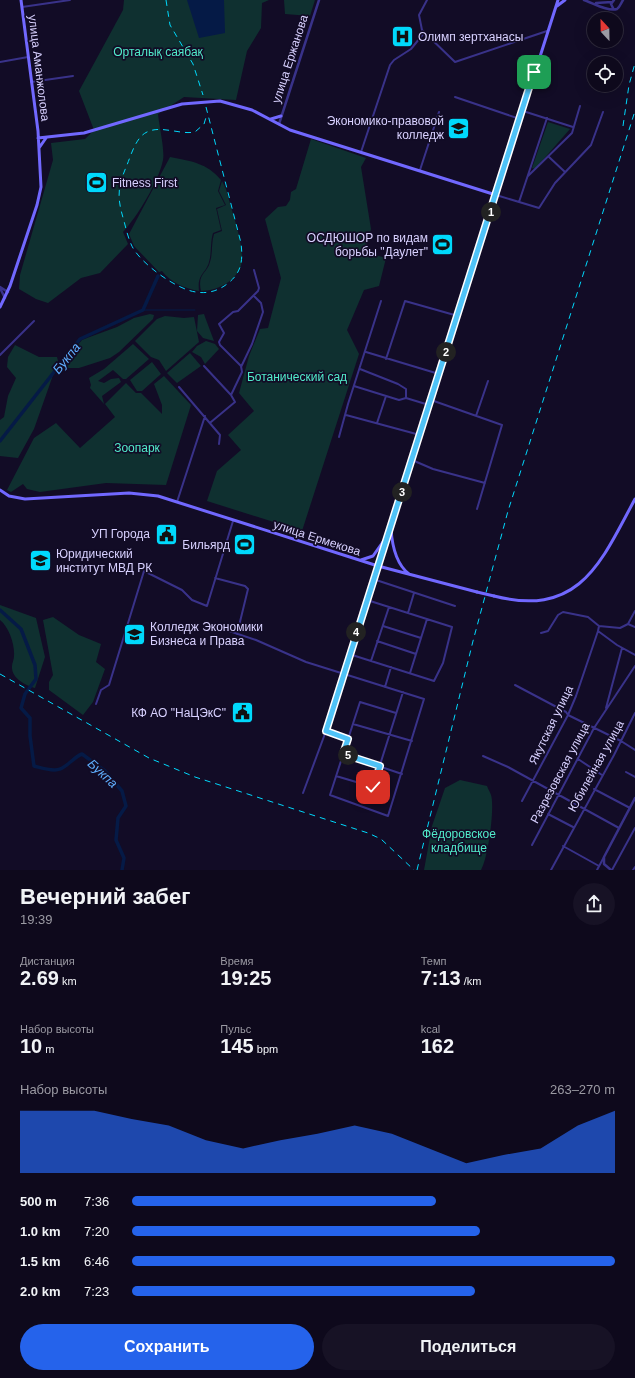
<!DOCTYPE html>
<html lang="ru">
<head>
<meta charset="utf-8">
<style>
	:root { --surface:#0e091c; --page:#171225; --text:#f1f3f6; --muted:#9b9aa3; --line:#2e2a3b; --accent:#2563eb }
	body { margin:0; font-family:Helvetica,sans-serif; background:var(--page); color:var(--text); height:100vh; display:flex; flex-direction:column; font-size:15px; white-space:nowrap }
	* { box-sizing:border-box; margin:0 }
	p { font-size:13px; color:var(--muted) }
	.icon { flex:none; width:22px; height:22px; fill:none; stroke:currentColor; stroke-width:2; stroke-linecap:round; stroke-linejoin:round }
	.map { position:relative; height:870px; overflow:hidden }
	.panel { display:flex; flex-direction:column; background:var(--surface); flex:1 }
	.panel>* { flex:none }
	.needle { width:26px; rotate:338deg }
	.buttons { position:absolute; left:587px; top:12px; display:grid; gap:8px }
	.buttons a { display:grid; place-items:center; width:36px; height:36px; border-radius:50%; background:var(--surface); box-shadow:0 4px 16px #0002,0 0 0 1px var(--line); font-size:20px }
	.pin { position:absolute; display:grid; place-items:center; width:34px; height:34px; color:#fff; margin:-17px; border-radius:8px; box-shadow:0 2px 6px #0006 }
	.km { position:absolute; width:20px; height:20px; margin:-10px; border-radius:50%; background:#222; color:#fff; font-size:11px; line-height:20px; text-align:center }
	.round { display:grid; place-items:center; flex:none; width:42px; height:42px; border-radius:21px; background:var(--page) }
	.head { display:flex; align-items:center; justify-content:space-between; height:68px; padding:0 20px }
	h1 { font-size:22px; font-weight:600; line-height:30px }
	.figures { display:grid; grid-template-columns:repeat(3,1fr); gap:6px; height:68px; padding:4px 20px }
	.figures div { display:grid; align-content:center }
	.figures b { font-size:20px; font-weight:600 }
	.figures small { font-size:11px; font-weight:400 }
	.figures p { font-size:11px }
	.chart { height:112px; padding:8px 20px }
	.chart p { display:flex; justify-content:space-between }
	.chart svg { width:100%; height:72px; margin-top:4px; fill:var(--accent); opacity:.7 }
	.cta { display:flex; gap:8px; margin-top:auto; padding:8px 20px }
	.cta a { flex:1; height:46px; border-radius:24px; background:var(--accent); color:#fff; font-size:16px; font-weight:600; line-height:46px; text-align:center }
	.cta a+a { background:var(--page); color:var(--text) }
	ul { padding:0 20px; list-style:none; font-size:13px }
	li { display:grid; grid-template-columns:64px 48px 1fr; align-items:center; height:30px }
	li i { height:10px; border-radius:5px; background:var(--accent) }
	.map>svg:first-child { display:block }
	.green { fill:#0f3030 }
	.water { fill:#051a46 }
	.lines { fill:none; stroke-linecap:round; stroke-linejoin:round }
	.stream { stroke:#051a46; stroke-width:1 }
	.river { stroke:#051a46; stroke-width:3.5 }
	.minor { stroke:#393289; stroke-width:2 }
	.tertiary { stroke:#393289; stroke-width:2.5 }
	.secondary { stroke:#7168ff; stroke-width:3 }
	.rail { stroke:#00d9fc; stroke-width:1; stroke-dasharray:6 5; stroke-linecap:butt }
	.secondary-bridge { stroke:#7168ff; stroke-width:3 }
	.route-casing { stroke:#fff; stroke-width:8 }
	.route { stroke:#4fc3f7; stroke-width:5 }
	.labels { text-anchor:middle; stroke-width:3.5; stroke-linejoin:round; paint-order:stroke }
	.poi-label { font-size:12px; fill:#d8d1ff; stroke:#120c26; text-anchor:end }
	.park-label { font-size:12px; fill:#51ebca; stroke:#120c26 }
	.street-label { font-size:12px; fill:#d8d1ff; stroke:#120c26 }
	.water-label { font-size:13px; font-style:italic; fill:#5fafff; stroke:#120c26 }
</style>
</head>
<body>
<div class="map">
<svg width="635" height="870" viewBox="0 0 635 870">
	<rect width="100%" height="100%" fill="#120c26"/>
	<!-- green -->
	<path class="green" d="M124,0H269L262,3L261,28L247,51L236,100L184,97L158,114C159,125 165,151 163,160C159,181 137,217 123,232L128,244L100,273L81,278L48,303L36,299L19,289L20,275L53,160L51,143L85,139L94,130L79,91L123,10Z
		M284,0H315L310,16L285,14Z
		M548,122L570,129L535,169L532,168Z
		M311,139L366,158L361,167L371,229L365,252L386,258L379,286L364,290L347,330L359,354L302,531L207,501L217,471L241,450L228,435L254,411L239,393L249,356L260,329L268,328L281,278L265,219L278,207L286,206L290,200L291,192L296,189Z
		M170,157C191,161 207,163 221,180L218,191L225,205L216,208L221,230L213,233C210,243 212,252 209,262C206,274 197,273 199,291C186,289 170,282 162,271L159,272L134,246L129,234Z
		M222,181L226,189C231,209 242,238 242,257C243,278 219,291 201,291C197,273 207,274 210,262C213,253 211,244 214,234L222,231L217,209L226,205L219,191Z
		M150,314L154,315L153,319L119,352L110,358L79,368H68L62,364L82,340L87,338L117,327L134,318Z
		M204,314L205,317L214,341L203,338L197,331L198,315Z
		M165,316L184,318L194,317L199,342L166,371L159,360L151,357L135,341L157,319Z
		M206,341L215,344L219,349L205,364L201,357L192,352L197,346Z
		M133,344L149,359L126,379H123L113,370L98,381L104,383L111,379L119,378L121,382L102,396L104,404L90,388L91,385L89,378L104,369Z
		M15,345L39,357H57L58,361L34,429L18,458L0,456V420L4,417L8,396L16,378L7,367L8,357Z
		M190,353L201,366L177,383L167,373Z
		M152,362L161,374L142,391H137L130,380Z
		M164,376L191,405L166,485L106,483L40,492L27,489L23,484L11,492L7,490L34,438L56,423L80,448L115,417L105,404L126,383L136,393H141L162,414V405L154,384Z
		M0,605L36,618L45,657L35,688C25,685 11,678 12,666C12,663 14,660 14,656C15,645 9,627 0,620Z
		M53,617L79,635L101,644L96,662L105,669L93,702L83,715L49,690V682L53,675L43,620Z
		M460,780L487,786C488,789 490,792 491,795C495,807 488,859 481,870H424L432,826L445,788Z"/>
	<!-- water -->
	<path class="water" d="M187,0H224L225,33L199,38Z"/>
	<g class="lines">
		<!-- stream -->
		<path class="stream" d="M143,310H195"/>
		<!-- river -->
		<path class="river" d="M0,441L80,339L143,310L158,276
			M0,610L21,629L35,665L36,679L25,694L21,708L30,718V736L34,766C42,768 53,772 60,769C67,767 74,757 82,754L105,771L122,791L126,806L118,818L116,840L124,858L122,870"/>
		<!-- minor -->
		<path class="minor" d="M427,0L419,15L422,30L455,62L547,31
			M22,7L70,0
			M0,62L28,57
			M31,82L73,76
			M455,97L520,119
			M523,111L573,127
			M361,152L390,65L394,60L411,49L424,33
			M549,157L565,172
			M420,170L439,112
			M528,176L572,133L580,106
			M496,195L539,208L555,183L591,145L603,112
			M519,202L547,118
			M366,352L439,374
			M0,355L34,321
			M386,359L405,301L458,316
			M204,366L231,395
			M241,367L252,344L263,312L261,303L254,296
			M360,369L398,384L406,389V398L429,405
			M354,386L399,400L406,398
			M179,387L220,435L219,444
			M431,400L502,425L477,509
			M346,415L420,435
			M476,416L488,381
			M211,422L235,402L231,395L242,372L241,366L220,345L219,342L224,333L219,324L233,312L238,311L258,291L259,288L254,270
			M377,423L386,396
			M339,437L348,404L381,301
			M412,460L433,469L485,483
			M177,502L205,416
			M215,578L245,586L248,589L237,634
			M373,579L455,606
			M408,613L414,593
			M628,624L635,627
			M383,626L421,638
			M599,626L598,631L617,645L635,655
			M217,627L256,640L306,662L424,699L388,816L330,795L360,702L396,713
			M541,633L548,631L558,615L563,612L588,617L599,626L620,628L628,624L635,611
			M377,641L416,654
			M349,654L434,681L443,663L452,627L367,600
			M371,661L389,607
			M410,673L427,619
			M515,685L566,712L568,715L621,741L635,750
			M385,687L391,667
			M96,704L101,690L109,685L144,571L182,590L192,600L207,606L233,521
			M606,708L622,648
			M353,724L412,741
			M326,731L348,739
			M343,754L402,774
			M483,756L508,767L619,828
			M578,759L602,775
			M626,772L635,777
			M336,776L373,787L403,692
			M594,789L630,808
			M303,793L326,731L378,566
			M522,801L568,715L576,696L598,631
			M548,814L573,827
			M532,845L594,728L635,666
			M563,846L599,866
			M551,870L614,755L635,713
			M597,870L604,857
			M612,870L635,828
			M633,870L635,867"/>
		<!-- tertiary -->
		<path class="tertiary" d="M584,0C593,3 608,12 617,9C620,7 621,3 623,0
			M596,3L612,2
			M613,8L611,4L614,0
			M279,124L319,0
			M0,287L8,292
			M0,288L5,298
			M611,870L604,864V857L635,798"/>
		<!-- secondary -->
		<path class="secondary" d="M557,6L565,0
			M271,119L281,116
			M38,138L84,133L182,104L220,101L252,110L290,130L496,195
			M39,148L46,138
			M0,307L10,286L37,205L41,187L38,131L21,0
			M0,490L9,496L25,499L129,493L158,496L378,566L477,592
			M391,529C392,544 396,564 409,574
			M361,560L373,556L385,539
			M378,566L558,0
			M494,596C580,618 601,562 635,499"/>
		<!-- rail -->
		<path class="rail" d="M166,0L170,25L193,64L203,95
			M206,107L241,243C243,260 242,273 227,284C218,291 207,294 196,292C177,290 138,262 131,244C128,237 126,229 124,221C117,198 117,188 127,165C131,155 136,137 147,132C161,125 180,135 195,132L204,124L207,114
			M623,126L629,85L635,63
			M0,674L149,758L195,777L368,833L381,839L414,870
			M417,870L473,641L508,511L635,111"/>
		<!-- secondary-bridge -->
		<path class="secondary-bridge" d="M477,592L494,596"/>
	</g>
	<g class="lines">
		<defs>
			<path id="route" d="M373,787L380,766L343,754L348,739L326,731L534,72"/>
		</defs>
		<!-- route casing -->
		<use href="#route" class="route-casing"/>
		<!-- route -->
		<use href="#route" class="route"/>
	</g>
	<!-- icons -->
	<defs>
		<symbol id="hospital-square" viewBox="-11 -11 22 22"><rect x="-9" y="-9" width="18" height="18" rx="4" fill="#00d9fc" stroke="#120c26"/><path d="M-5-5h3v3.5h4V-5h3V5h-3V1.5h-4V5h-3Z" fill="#111"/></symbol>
		<symbol id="university-square" viewBox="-11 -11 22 22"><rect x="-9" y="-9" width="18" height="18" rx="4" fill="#00d9fc" stroke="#120c26"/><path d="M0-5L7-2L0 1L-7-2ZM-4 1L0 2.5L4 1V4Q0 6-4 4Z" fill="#111"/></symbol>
		<symbol id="stadium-square" viewBox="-11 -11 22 22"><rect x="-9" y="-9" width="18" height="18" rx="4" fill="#00d9fc" stroke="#120c26"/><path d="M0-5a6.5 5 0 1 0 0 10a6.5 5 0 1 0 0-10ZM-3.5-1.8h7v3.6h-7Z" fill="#111"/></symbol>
		<symbol id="civic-square" viewBox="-11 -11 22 22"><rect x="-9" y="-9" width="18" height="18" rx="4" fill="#00d9fc" stroke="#120c26"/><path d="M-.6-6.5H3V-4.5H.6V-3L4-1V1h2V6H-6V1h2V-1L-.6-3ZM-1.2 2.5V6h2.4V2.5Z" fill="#111"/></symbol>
	</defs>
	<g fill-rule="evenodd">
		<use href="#hospital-square" x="390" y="24" width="25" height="25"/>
		<use href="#university-square" x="446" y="116" width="25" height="25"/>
		<use href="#stadium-square" x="84" y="170" width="25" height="25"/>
		<use href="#stadium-square" x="430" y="232" width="25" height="25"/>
		<use href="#civic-square" x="154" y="522" width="25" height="25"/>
		<use href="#stadium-square" x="232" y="532" width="25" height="25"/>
		<use href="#university-square" x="28" y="548" width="25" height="25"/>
		<use href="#university-square" x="122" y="622" width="25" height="25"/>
		<use href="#civic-square" x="230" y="700" width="25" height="25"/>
	</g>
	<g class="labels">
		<!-- poi labels -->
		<g class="poi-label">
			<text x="418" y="41" text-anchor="start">Олимп зертханасы</text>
			<text x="444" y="125">Экономико-правовой<tspan x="444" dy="14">колледж</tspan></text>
			<text x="112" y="187" text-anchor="start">Fitness First</text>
			<text x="428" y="242">ОСДЮШОР по видам<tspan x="428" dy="14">борьбы "Даулет"</tspan></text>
			<text x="150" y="538">УП Города</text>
			<text x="230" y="549">Бильярд</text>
			<text x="56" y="558" text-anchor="start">Юридический<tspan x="56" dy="14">институт МВД РК</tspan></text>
			<text x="150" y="631" text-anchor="start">Колледж Экономики<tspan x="150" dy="14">Бизнеса и Права</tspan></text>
			<text x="226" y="717">КФ АО "НаЦЭкС"</text>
		</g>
		<!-- park labels -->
		<g class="park-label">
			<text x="158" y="56">Орталық саябақ</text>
			<text x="297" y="381">Ботанический сад</text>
			<text x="137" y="452">Зоопарк</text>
			<text x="459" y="838">Фёдоровское<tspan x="459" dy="14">кладбище</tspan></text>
		</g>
		<!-- street labels -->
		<g class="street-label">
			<text transform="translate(290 59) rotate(-72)" y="4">улица Ержанова</text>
			<text transform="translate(39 68) rotate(83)" y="4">улица Аманжолова</text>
			<text transform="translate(317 538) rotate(18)" y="4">улица Ермекова</text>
			<text transform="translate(551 725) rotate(-64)" y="4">Якутская улица</text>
			<text transform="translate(596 766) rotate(-61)" y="4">Юбилейная улица</text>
			<text transform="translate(560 773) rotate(-62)" y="4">Разрезовская улица</text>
		</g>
		<!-- water labels -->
		<g class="water-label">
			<text transform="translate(66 358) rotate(-51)" y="5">Букпа</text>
			<text transform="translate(103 773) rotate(43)" y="5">Букпа</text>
		</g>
	</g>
</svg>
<div class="buttons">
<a><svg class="needle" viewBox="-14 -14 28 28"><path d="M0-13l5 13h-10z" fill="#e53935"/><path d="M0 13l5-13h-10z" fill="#9b9aa3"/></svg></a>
<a><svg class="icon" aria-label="locate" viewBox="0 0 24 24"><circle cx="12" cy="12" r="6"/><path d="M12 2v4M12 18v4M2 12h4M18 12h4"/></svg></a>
</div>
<div class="pin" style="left:534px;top:72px;background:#1e9e55"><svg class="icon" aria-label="arrive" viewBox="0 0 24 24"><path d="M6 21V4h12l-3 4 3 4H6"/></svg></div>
<div class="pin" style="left:373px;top:787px;background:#d93025"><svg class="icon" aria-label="check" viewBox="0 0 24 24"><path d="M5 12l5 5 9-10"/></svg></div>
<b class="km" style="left:491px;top:212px">1</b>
<b class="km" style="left:446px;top:352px">2</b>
<b class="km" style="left:402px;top:492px">3</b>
<b class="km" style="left:356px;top:632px">4</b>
<b class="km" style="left:348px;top:755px">5</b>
</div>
<section class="panel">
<div class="head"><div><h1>Вечерний забег</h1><p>19:39</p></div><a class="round"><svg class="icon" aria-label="share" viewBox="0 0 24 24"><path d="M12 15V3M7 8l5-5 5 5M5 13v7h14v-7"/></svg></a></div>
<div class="figures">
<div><p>Дистанция</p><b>2.69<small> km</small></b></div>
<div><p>Время</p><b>19:25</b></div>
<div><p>Темп</p><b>7:13<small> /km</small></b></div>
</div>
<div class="figures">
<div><p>Набор высоты</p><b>10<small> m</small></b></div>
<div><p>Пульс</p><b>145<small> bpm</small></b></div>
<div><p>kcal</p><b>162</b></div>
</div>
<div class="chart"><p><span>Набор высоты</span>263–270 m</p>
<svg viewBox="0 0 160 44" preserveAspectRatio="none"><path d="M0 44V6L10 6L20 6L30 11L40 15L50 24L60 29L70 24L80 20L90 15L100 20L110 29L120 38L130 33L140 29L150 15L160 6V44z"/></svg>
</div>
<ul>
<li><b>500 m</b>7:36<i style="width:63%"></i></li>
<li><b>1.0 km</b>7:20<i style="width:72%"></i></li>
<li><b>1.5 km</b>6:46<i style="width:100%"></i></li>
<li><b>2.0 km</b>7:23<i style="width:71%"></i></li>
</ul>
<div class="cta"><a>Сохранить</a><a>Поделиться</a></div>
</section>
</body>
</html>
